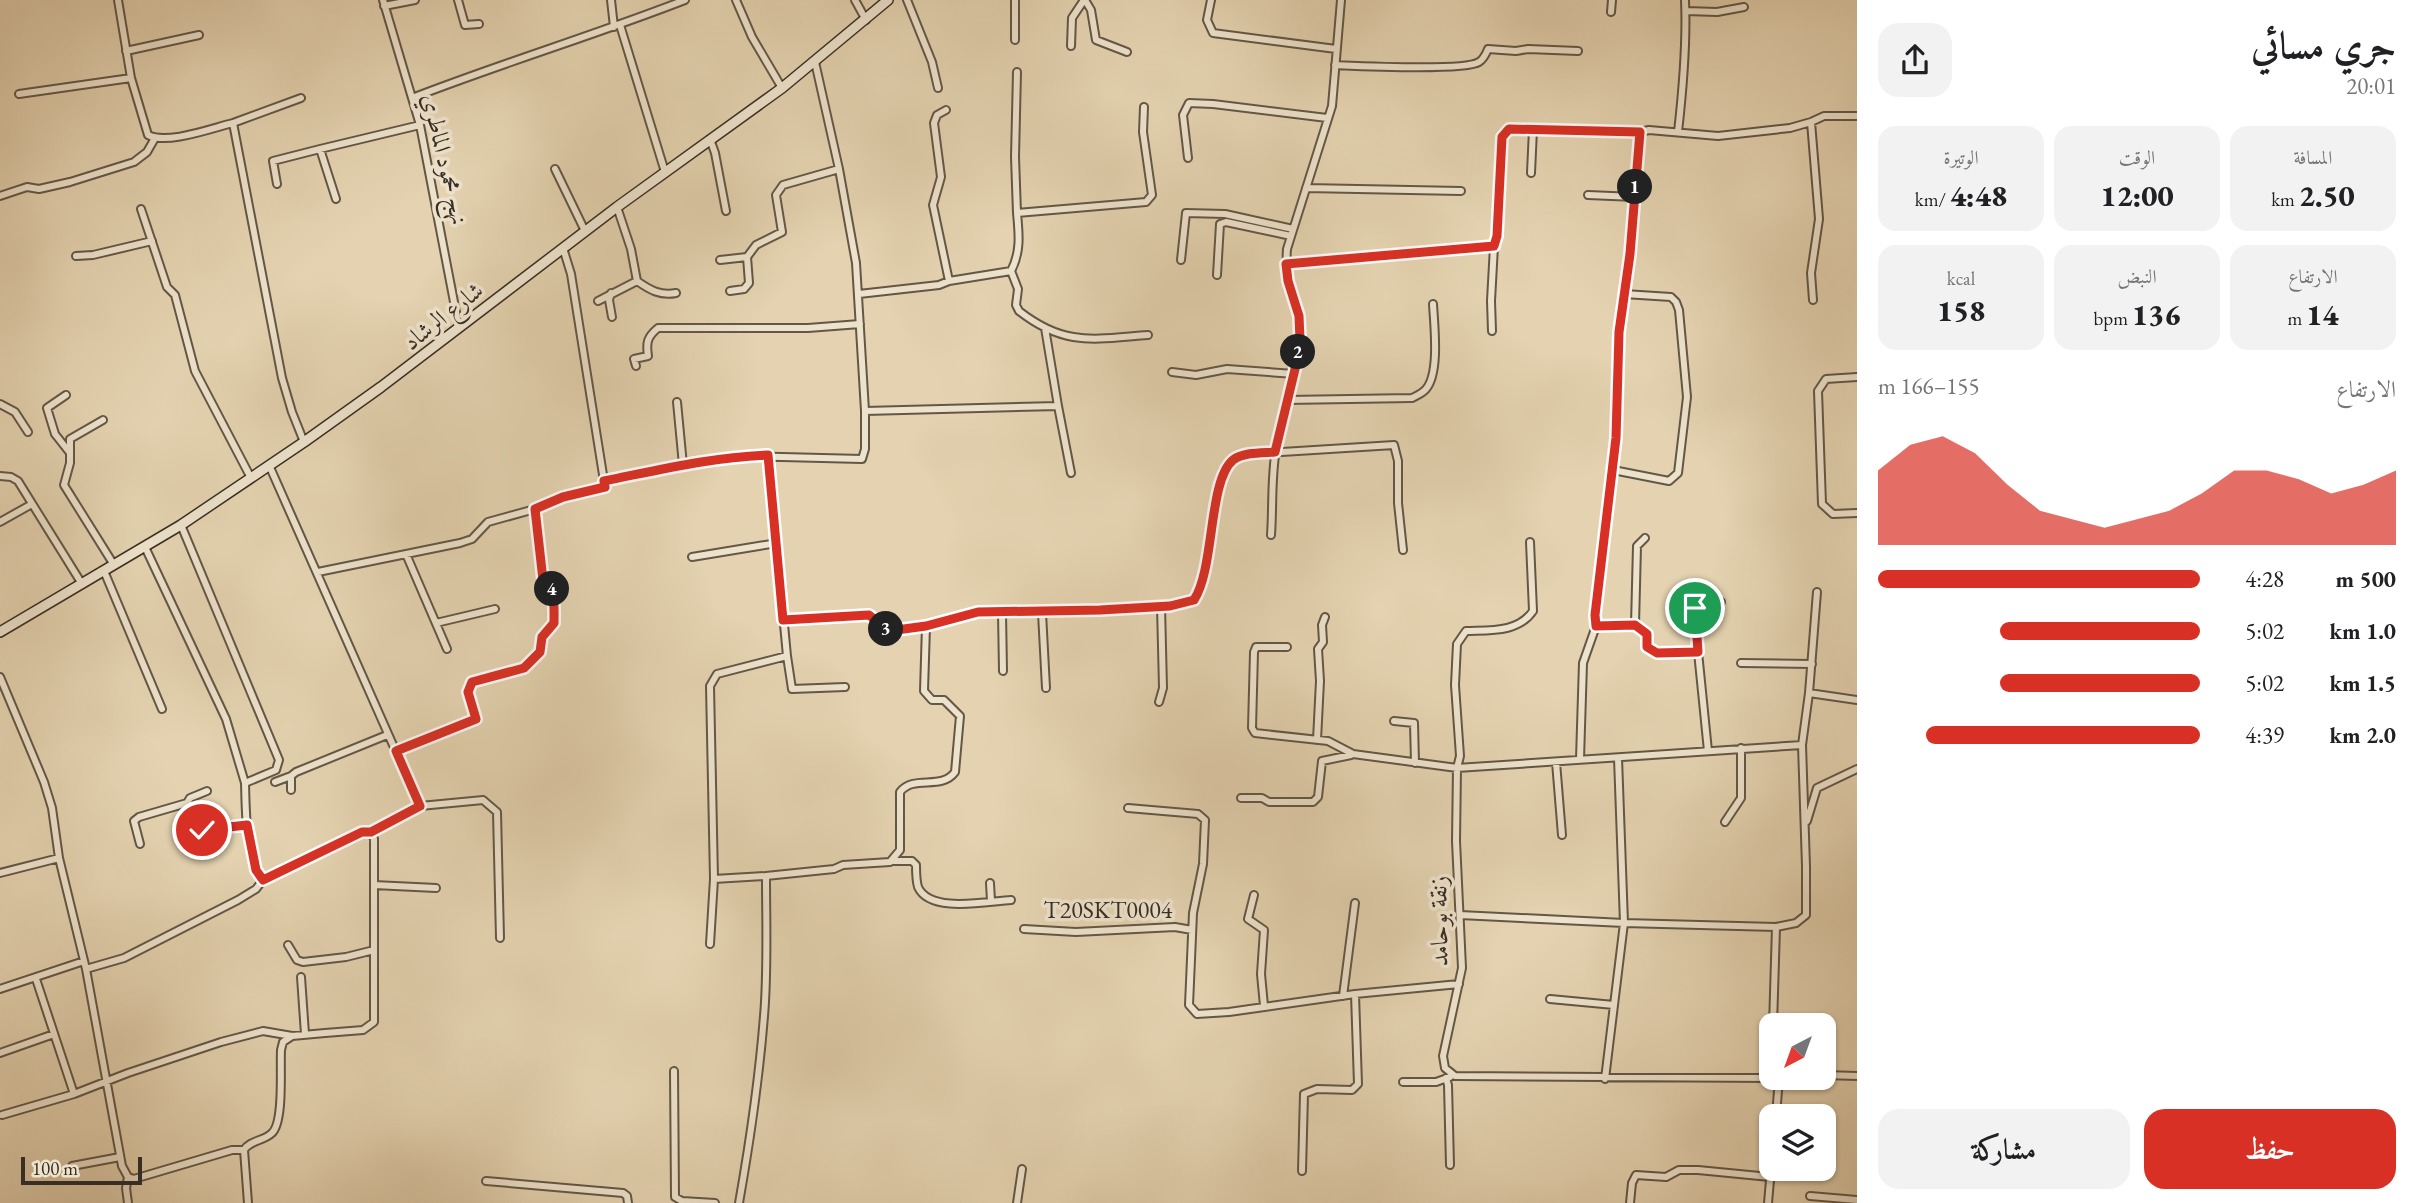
<!DOCTYPE html>
<html lang="ar">
<head>
<meta charset="utf-8">
<style>
	:root { --surface:#fff; --page:#f2f2f2; --text:#202124; --muted:#757577; --accent:#d93025 }
	body { margin:0; font-family:"EB Garamond",Amiri,serif; background:var(--page); color:var(--text); direction:rtl; height:100vh; display:flex; flex-direction:column; font-size:26px; white-space:nowrap }
	* { box-sizing:border-box; margin:0 }
	p { font-size:23px; color:var(--muted) }
	.icon { flex:none; width:38px; height:38px; fill:none; stroke:currentColor; stroke-width:2; stroke-linecap:round; stroke-linejoin:round }
	.map { position:relative; flex:1; overflow:hidden; direction:ltr }
	.sheet { display:flex; flex-direction:column; background:var(--surface); width:560px }
	.sheet>* { flex:none }
	.needle { width:46px; rotate:221deg }
	.controls { position:absolute; left:1759px; top:1013px; display:grid; gap:14px }
	.controls a { display:grid; place-items:center; width:77px; height:77px; border-radius:14px; background:var(--surface); box-shadow:0 2px 5px #0004; font-size:35px }
	.scale { position:absolute; left:21px; bottom:18px; width:121px; box-sizing:border-box; padding-left:7px; border:4px solid #392e23; border-top:0; font-size:19px; line-height:24px; white-space:nowrap; color:#392e23; -webkit-text-stroke:5px #ede2cc; paint-order:stroke }
	.pin { position:absolute; display:grid; place-items:center; width:60px; height:60px; color:#fff; margin:-30px; border:4px solid #fff; border-radius:50%; box-shadow:0 2px 7px #0007 }
	.km { position:absolute; width:35px; height:35px; margin:-18px; border-radius:50%; background:#222; color:#fff; font-size:19px; line-height:35px; text-align:center }
	.round { display:grid; place-items:center; flex:none; width:74px; height:74px; border-radius:21px; background:var(--page) }
	.headline { display:flex; align-items:center; justify-content:space-between; height:119px; padding:0 21px }
	h1 { font-size:38px; font-weight:800; line-height:52px }
	.figures { display:grid; grid-template-columns:repeat(3,1fr); gap:10px; height:119px; padding:7px 21px }
	.figures div { display:grid; align-content:center; border-radius:18px; background:var(--page); text-align:center }
	.figures b { font-size:30px; font-weight:800 }
	.figures small { font-size:19px; font-weight:400 }
	.figures p { font-size:19px }
	.chart { height:196px; padding:14px 21px }
	.chart p { display:flex; justify-content:space-between }
	.chart svg { width:100%; height:126px; margin-top:7px; fill:var(--accent); opacity:.7 }
	.primary-button { display:flex; gap:14px; margin-top:auto; padding:14px 21px }
	.primary-button a { flex:1; height:80px; border-radius:21px; background:var(--accent); color:#fff; font-size:28px; font-weight:800; line-height:80px; text-align:center }
	.primary-button a+a { background:var(--page); color:var(--text) }
	ul { padding:0 21px; list-style:none; font-size:23px }
	li { display:grid; grid-template-columns:112px 84px 1fr; align-items:center; height:52px }
	li i { height:18px; border-radius:9px; background:var(--accent) }
	main { display:flex; flex:1; min-height:0 }
	.map>svg:first-child { display:block }
	.lines { fill:none; stroke-linecap:round; stroke-linejoin:round }
	.street-casing { stroke:#645746; stroke-width:10 }
	.secondary-casing { stroke:#392e23; stroke-width:12 }
	.street { stroke:#ede2cc; stroke-width:6 }
	.secondary { stroke:#ede2cc; stroke-width:9 }
	.route-casing { stroke:#fff; stroke-width:14 }
	.route { stroke:#d93025; stroke-width:9 }
	.labels { text-anchor:middle; stroke-width:7; stroke-linejoin:round; paint-order:stroke }
	.street-label { font-size:24px; fill:#392e23; stroke:#ede2cc }
</style>
</head>
<body>
<main>
<section class="sheet">
<div class="headline"><div><h1>جري مسائي</h1><p>20:01</p></div><a class="round"><svg class="icon" aria-label="share" viewBox="0 0 24 24"><path d="M12 15V3M7 8l5-5 5 5M5 13v7h14v-7"/></svg></a></div>
<div class="figures">
<div><p>المسافة</p><b>2.50<small> km</small></b></div>
<div><p>الوقت</p><b>12:00</b></div>
<div><p>الوتيرة</p><b>4:48<small> /km</small></b></div>
</div>
<div class="figures">
<div><p>الارتفاع</p><b>14<small> m</small></b></div>
<div><p>النبض</p><b>136<small> bpm</small></b></div>
<div><p>kcal</p><b>158</b></div>
</div>
<div class="chart"><p><span>الارتفاع</span>155–166 m</p>
<svg viewBox="0 0 160 44" preserveAspectRatio="none"><path d="M0 44V18L10 9L20 6L30 12L40 23L50 32L60 35L70 38L80 35L90 32L100 26L110 18L120 18L130 21L140 26L150 23L160 18V44z"/></svg>
</div>
<ul>
<li><b>500 m</b>4:28<i style="width:100%"></i></li>
<li><b>1.0 km</b>5:02<i style="width:62%"></i></li>
<li><b>1.5 km</b>5:02<i style="width:62%"></i></li>
<li><b>2.0 km</b>4:39<i style="width:85%"></i></li>
</ul>
<div class="primary-button"><a>حفظ</a><a>مشاركة</a></div>
</section>
<div class="map">
<svg width="1857" height="1203" viewBox="0 0 1857 1203">
	<rect width="100%" height="100%" fill="#e4d2b0"/>
	<filter id="stains"><feTurbulence type="fractalNoise" baseFrequency=".00286" numOctaves="4"/><feColorMatrix values="0 0 0 0 .2 0 0 0 0 .09 0 0 0 0 .02 0 0 0 .5 -.17"/></filter>
	<radialGradient id="worn" r=".72"><stop offset=".6" stop-color="#630" stop-opacity="0"/><stop offset="1" stop-color="#630" stop-opacity=".3"/></radialGradient>
	<g class="lines">
		<defs>
			<path id="street" d="M118,0L131,78L148,135C167,145 212,128 233,123L282,378L292,412L304,442
				M383,0L420,125L459,328
				M458,0L465,25L479,24
				M611,0L614,27
				M736,0L752,37L782,88
				M855,0L866,20
				M907,0L932,62L938,88
				M1085,0L1091,10L1096,40L1127,52
				M1211,0L1207,20L1213,33L1336,49
				M384,6L415,0
				M1686,11L1717,12L1744,7
				M1611,12L1612,0
				M620,25L665,172
				M1015,40V0
				M1071,46L1072,18L1084,0
				M126,51L199,35
				M1335,65C1359,66 1465,71 1479,62C1484,59 1486,54 1488,49L1516,51L1528,49L1578,51
				M1017,72L1015,157L1017,213
				M19,94L131,78
				M412,98C502,63 595,35 685,0
				M946,110L937,115L934,123L941,177L933,205L949,281
				M1811,122L1819,219L1811,273L1813,300
				M233,123L301,98
				M1678,132C1683,88 1687,44 1685,0
				M710,139L715,153L726,211
				M1188,158L1183,115L1189,103L1213,104L1327,118
				M555,169L585,231
				M1531,173L1533,129
				M277,184L273,161L320,149
				M1306,188L1461,191
				M1588,195L1635,197
				M0,196L27,187L39,189L70,182L134,162L147,152L155,138
				M336,199L320,149L420,125
				M617,207L631,249L637,281C650,290 660,296 676,293
				M141,209L167,287L175,295L195,371L251,478
				M563,248L571,274L604,481L700,461L736,456L862,459L865,449V411L856,263L839,169L815,62
				M76,256L93,255L152,241
				M720,260L747,257
				M1181,260L1186,213L1225,214L1293,229
				M1286,264L1494,246L1497,236L1502,137L1509,129L1640,132L1649,130L1718,136L1790,128L1811,122L1824,116H1857
				M1011,271C1021,252 1019,234 1017,213L1146,202L1152,195L1143,132L1144,107
				M1217,275L1220,224L1226,222L1291,236
				M730,291L744,289L749,283L747,257L756,245L782,232L776,195L783,185L839,169
				M611,293L609,300L612,317
				M859,294L939,285L949,281L1011,271L1018,289L1016,305L1019,311C1065,347 1094,339 1148,335
				M598,301L637,281
				M1492,331L1491,301L1494,246
				M636,366L634,359L648,356C646,343 647,337 658,328H808L860,324
				M1172,372L1196,375L1227,369L1294,374
				M1857,377L1826,379L1818,391L1822,504L1833,514L1857,513
				M66,395L47,408L55,434L70,453
				M1287,400L1412,398C1416,396 1423,393 1426,389C1440,373 1434,324 1433,304
				M677,402L683,465
				M0,404L15,412L28,432
				M1058,406L1071,473
				M865,411L1058,406L1045,328
				M103,420L70,439V463L64,485L114,565
				M1613,470L1669,481L1678,473L1687,397L1679,310L1676,302L1671,297L1624,294
				M0,476L11,477L18,481L82,584
				M0,522L32,504
				M181,525L279,760L276,770L245,783C246,814 245,854 263,880
				M1271,535C1273,507 1271,477 1276,449C1282,413 1299,374 1300,338C1300,307 1284,280 1287,249L1332,106L1341,0
				M1530,542L1533,611C1518,633 1489,630 1466,631L1457,644L1455,685L1460,756L1457,768L1456,841L1462,968L1443,1056L1445,1068L1455,1076L1771,1078
				M145,547L226,719L245,783
				M406,554L447,649
				M692,557L777,543
				M104,571L162,709
				M318,572L460,543L472,539L488,522L535,509L563,497L605,487L604,481
				M1002,613L1003,671
				M1042,613L1046,688
				M783,620L869,615L889,631L926,626L978,612L1099,610L1170,606L1189,602L1197,595L1204,573L1223,471L1235,458L1250,454L1394,445L1398,461V503L1403,550
				M436,623L495,609
				M1635,625L1637,546L1645,538
				M1596,626L1635,625L1647,634V647L1656,653L1698,652L1708,751
				M1287,647H1256L1254,652L1252,728L1255,733L1328,741L1353,754L1457,768L1802,745L1809,693L1857,700
				M1698,652L1695,609L1698,603L1721,602
				M787,656L792,689L845,687
				M1741,663L1812,664
				M0,677L44,782L52,808L59,858L86,969L122,1166L128,1177L134,1179L232,1150H244
				M1809,693L1817,592
				M1159,702L1163,688L1161,606
				M1394,721L1414,723L1415,763
				M1317,740L1320,681L1318,649L1323,642L1322,625L1325,617
				M396,751L476,718L468,692L472,682C491,677 532,671 540,651C547,636 538,638 554,623C554,606 556,593 543,580L535,509
				M1580,759L1583,663L1596,626L1595,615L1616,438L1619,332L1630,254L1640,132
				M1556,762L1562,835
				M275,782L291,776
				M291,790V776L296,772L387,735
				M1241,798H1262L1269,802H1313L1318,797L1322,761L1351,755
				M187,803L190,798L207,791
				M420,806L483,800L497,812L500,938
				M1128,808L1198,814L1205,820L1203,864L1193,913L1189,1005L1197,1014L1229,1012L1355,994L1459,984
				M1807,821L1817,788L1857,769
				M1725,822L1741,798V748
				M140,844L134,821L139,817L187,803L194,826L203,830L247,825
				M892,861H912L916,865C916,872 916,880 918,887C930,914 988,901 1011,900
				M0,873L59,858
				M766,876L834,869L843,865L890,862L900,850V792C914,774 941,791 955,772L960,716L944,700H932L924,691L926,626
				M990,883L991,901
				M374,885L436,888
				M1254,895L1248,919L1264,930L1261,974L1264,1006
				M1460,915L1624,923L1776,927L1796,923L1806,915V866L1802,745
				M1024,929L1076,932L1175,927L1192,930
				M710,944L714,879
				M288,945L297,960L303,962L346,957L374,950
				M86,969L124,958L238,900L256,889L263,880L362,832H371
				M301,977L305,1034
				M36,979L74,1094
				M0,989L84,961
				M1343,996L1355,903
				M1550,999L1614,1005
				M1773,1026L1776,927
				M0,1053L54,1034
				M674,1071L675,1197L682,1201L715,1203
				M1824,1075L1857,1076
				M1446,1078L1448,1085L1450,1165
				M1605,1079L1624,923L1618,758
				M1403,1082H1436L1450,1077
				M2,1115L74,1094L128,1073L221,1042L263,1031L292,1036L325,1033L363,1030L374,1022V839L371,832L420,806L269,465
				M1776,1116L1779,1078
				M72,1166L120,1157
				M1302,1171L1304,1094L1317,1089L1352,1090L1358,1084L1355,994
				M128,1177L126,1188L128,1203
				M486,1181L623,1193L627,1196L628,1203
				M1810,1196L1857,1200
				M248,1203L244,1150C250,1140 264,1141 272,1133C284,1122 280,1068 281,1050L283,1042L292,1036
				M739,1203C750,1141 759,1079 764,1016C768,970 766,923 766,876L714,879L710,686L717,674L787,656L768,455
				M1017,1203L1022,1169
				M1630,1203L1632,1183L1636,1175L1666,1177L1679,1170H1698L1770,1177
				M1768,1203L1771,1169"/>
			<path id="secondary" d="M0,632L181,525L304,442L381,387L617,207L782,88L888,0"/>
		</defs>
		<!-- street casing -->
		<use href="#street" class="street-casing"/>
		<!-- secondary casing -->
		<use href="#secondary" class="secondary-casing"/>
		<!-- street -->
		<use href="#street" class="street"/>
		<!-- secondary -->
		<use href="#secondary" class="secondary"/>
	</g>
	<g class="lines">
		<defs>
			<path id="route" d="M202,830L247,825L256,870L263,880L362,832H371L420,806L396,751L476,719L468,692L472,682L524,668L540,652L542,637L554,623C554,606 556,593 543,580L535,509L563,497L605,487L604,481C659,470 712,457 768,455L783,620L869,615L889,631L926,626L978,612L1100,610L1170,606L1194,600C1215,568 1208,481 1233,460C1243,452 1262,453 1275,452L1296,365L1300,340L1299,316L1288,281L1286,264L1494,246L1497,236L1502,137L1509,129L1640,132L1630,254L1619,332L1616,438L1595,615L1596,626L1635,625L1647,634V647L1657,653L1698,652L1695,608"/>
		</defs>
		<!-- route casing -->
		<use href="#route" class="route-casing"/>
		<!-- route -->
		<use href="#route" class="route"/>
	</g>
	<g class="labels">
		<!-- street labels -->
		<g class="street-label">
			<text transform="translate(445 159) rotate(77)" y="8">نهج محمود الماطري</text>
			<text transform="translate(443 316) rotate(-38)" y="8">شارع الرشاد</text>
			<text x="1108" y="918">T20SKT0004</text>
			<text transform="translate(1439 921) rotate(-91)" y="8">زنقة بوحامد</text>
		</g>
	</g>
	<rect width="100%" height="100%" filter="url(#stains)"/>
	<rect width="100%" height="100%" fill="url(#worn)"/>
</svg>
<div class="controls">
<a><svg class="needle" viewBox="-14 -14 28 28"><path d="M0-13l5 13h-10z" fill="#e53935"/><path d="M0 13l5-13h-10z" fill="#757577"/></svg></a>
<a><svg class="icon" aria-label="layers" viewBox="0 0 24 24"><path d="M12 4l9 5-9 5-9-5zM3 14l9 5 9-5"/></svg></a>
</div>
<div class="scale">100 m</div>
<div class="pin" style="left:1695px;top:608px;background:#1e9e55"><svg class="icon" aria-label="arrive" viewBox="0 0 24 24"><path d="M6 21V4h12l-3 4 3 4H6"/></svg></div>
<div class="pin" style="left:202px;top:830px;background:#d93025"><svg class="icon" aria-label="check" viewBox="0 0 24 24"><path d="M5 12l5 5 9-10"/></svg></div>
<b class="km" style="left:1635px;top:187px">1</b>
<b class="km" style="left:1298px;top:352px">2</b>
<b class="km" style="left:886px;top:629px">3</b>
<b class="km" style="left:552px;top:589px">4</b>
</div>
</main>
</body>
</html>
